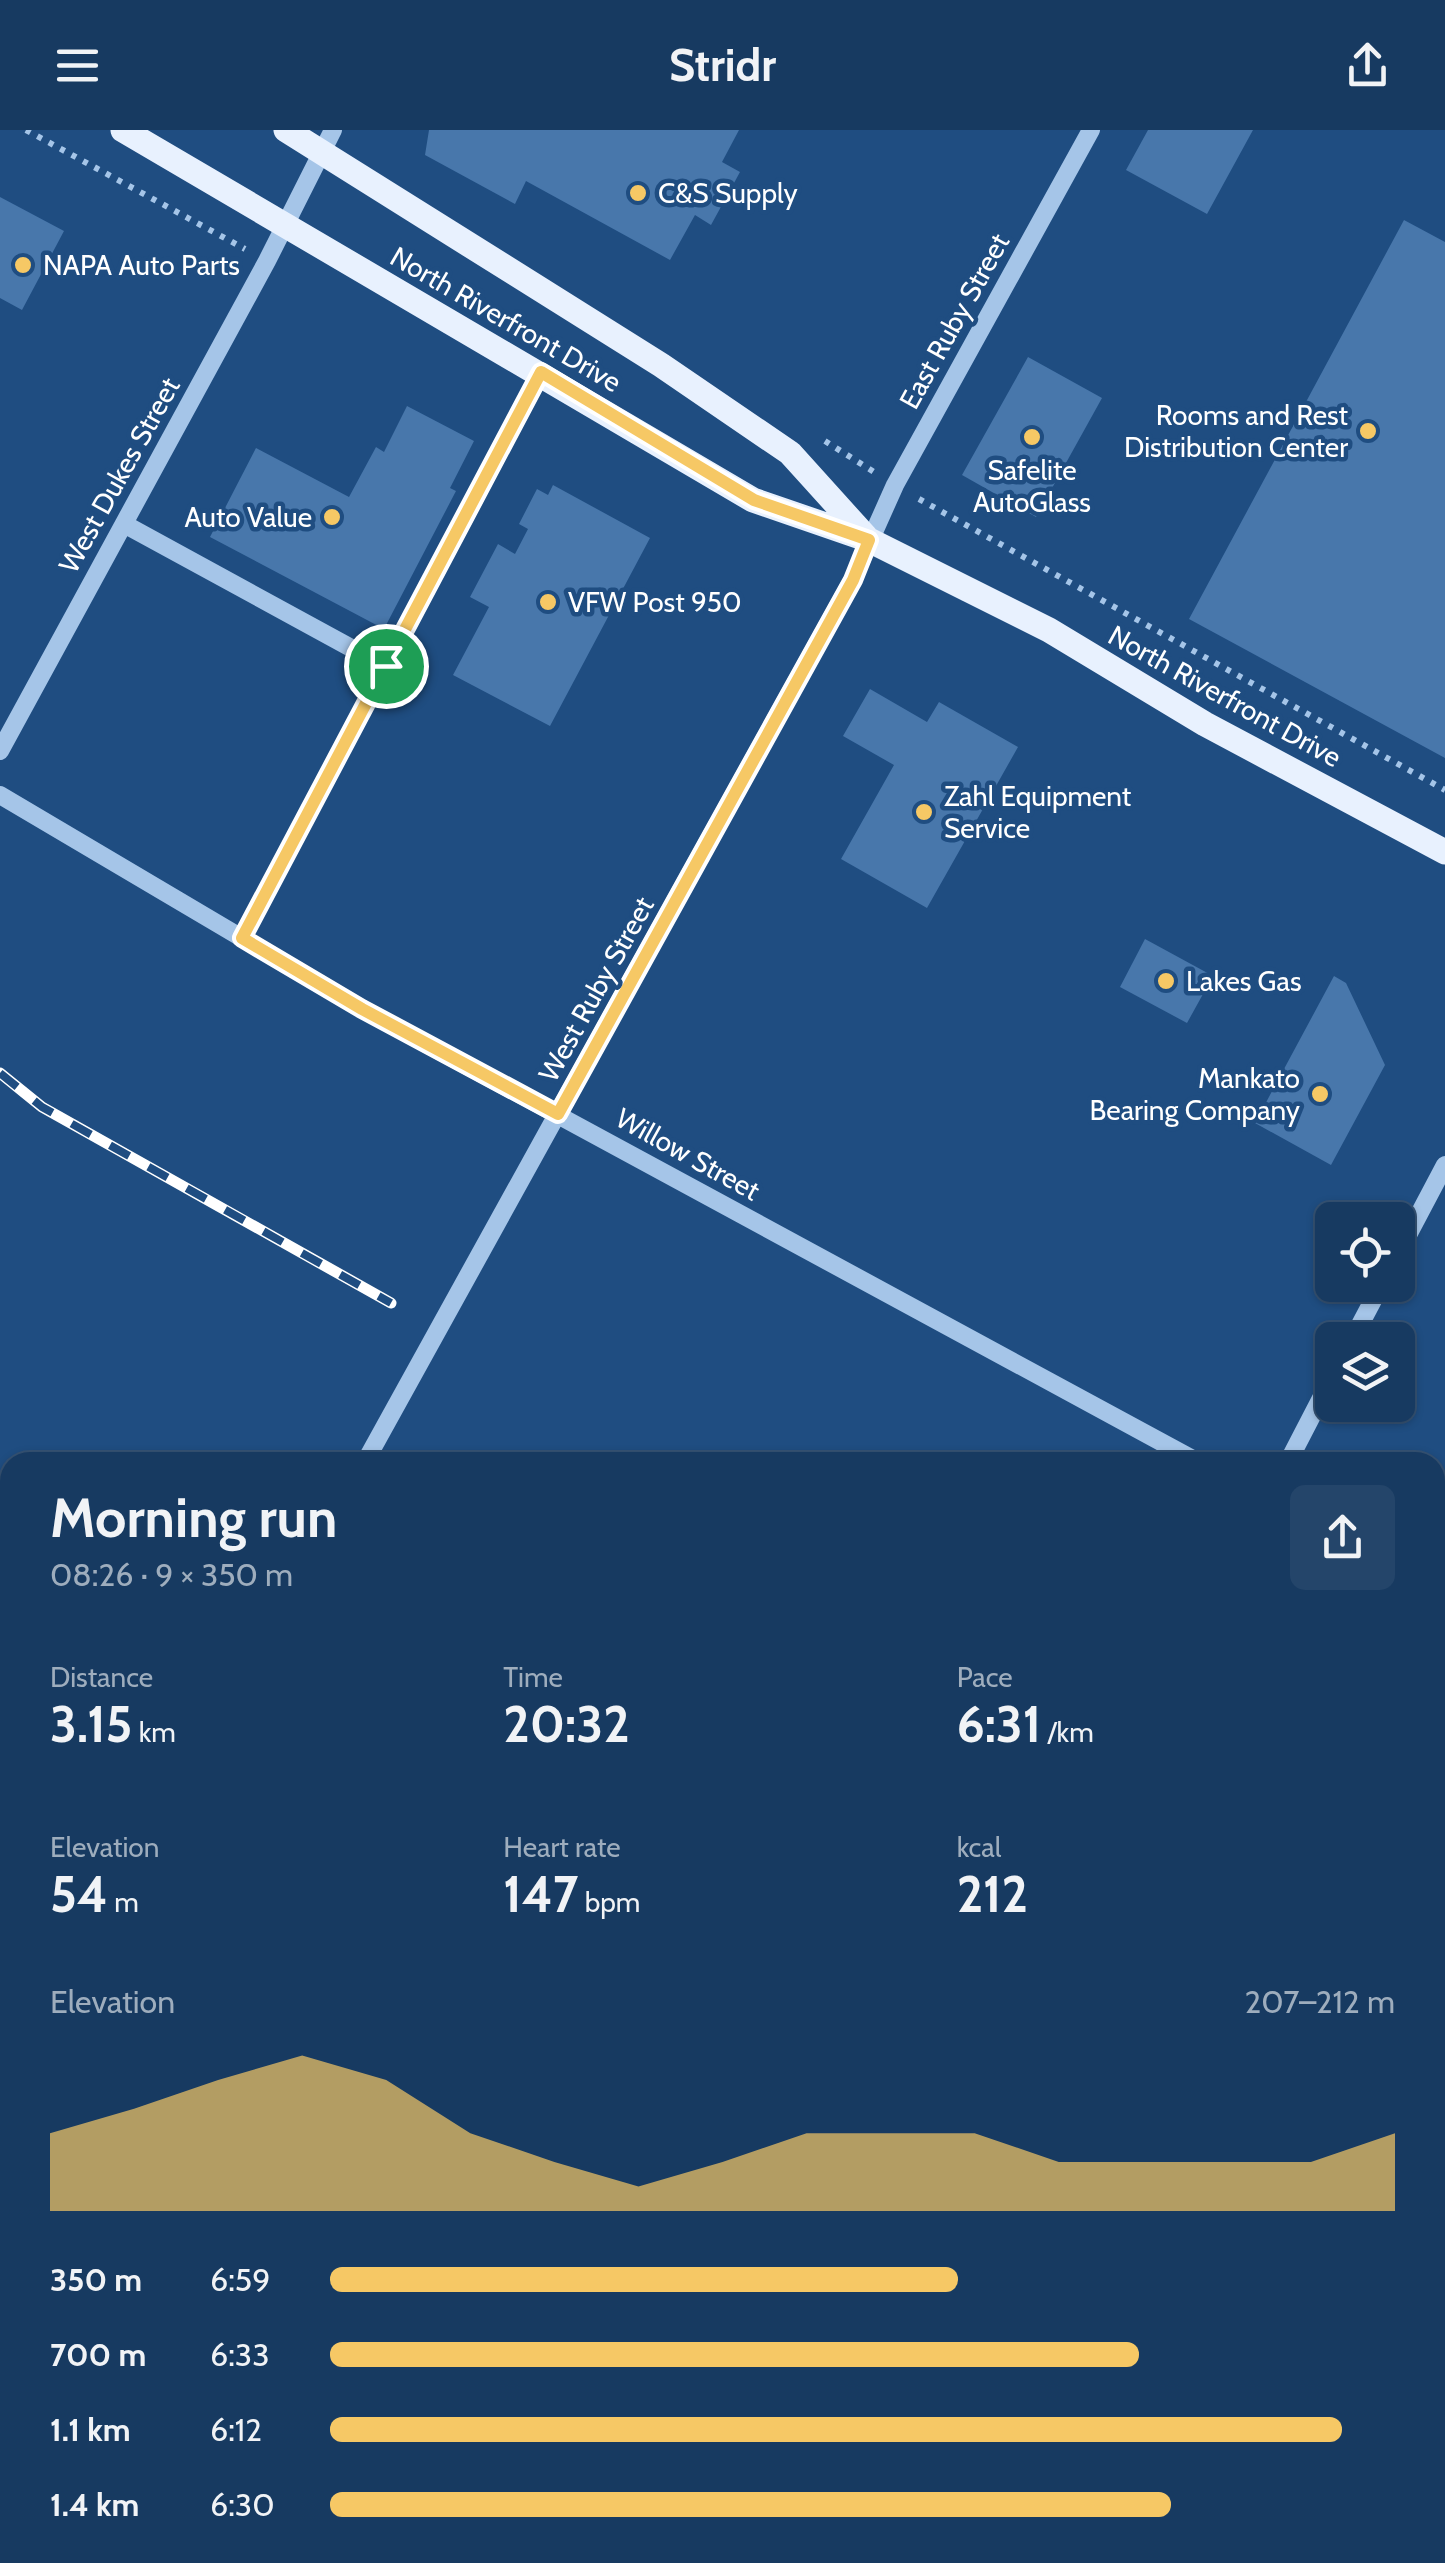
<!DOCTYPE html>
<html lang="en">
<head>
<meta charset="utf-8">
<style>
	:root { --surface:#173a61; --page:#24456a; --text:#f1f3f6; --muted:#9eadbd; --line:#365476; --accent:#f6c865 }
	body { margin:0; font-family:Cabin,sans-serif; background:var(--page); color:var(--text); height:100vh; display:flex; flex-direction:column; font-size:38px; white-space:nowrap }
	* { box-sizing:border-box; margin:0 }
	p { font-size:32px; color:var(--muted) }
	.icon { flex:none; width:55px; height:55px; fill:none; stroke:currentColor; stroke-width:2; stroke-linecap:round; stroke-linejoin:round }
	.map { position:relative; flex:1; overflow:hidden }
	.drawer { position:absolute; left:0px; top:1322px; width:1445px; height:1112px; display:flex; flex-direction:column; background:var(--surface); border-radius:30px 30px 0 0; box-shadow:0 2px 8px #0004,0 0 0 2px var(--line) }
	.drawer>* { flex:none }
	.fabs { position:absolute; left:1315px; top:1072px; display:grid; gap:20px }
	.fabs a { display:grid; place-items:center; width:100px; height:100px; border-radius:15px; background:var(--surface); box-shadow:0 2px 8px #0004,0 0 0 2px var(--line); font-size:50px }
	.pin { position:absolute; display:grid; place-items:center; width:85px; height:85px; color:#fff; margin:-42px; border:5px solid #fff; border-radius:50%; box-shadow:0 2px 10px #0007 }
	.round { display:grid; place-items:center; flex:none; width:105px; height:105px; border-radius:15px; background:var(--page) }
	.head { display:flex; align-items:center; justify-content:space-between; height:170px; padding:0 50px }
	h1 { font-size:55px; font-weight:700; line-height:75px }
	.stats { display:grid; grid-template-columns:repeat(3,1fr); gap:15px; height:170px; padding:10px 50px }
	.stats div { display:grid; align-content:center }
	.stats b { font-size:50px; font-weight:700 }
	.stats small { font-size:28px; font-weight:400 }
	.stats p { font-size:28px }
	.chart { height:280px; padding:20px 50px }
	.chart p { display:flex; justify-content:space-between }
	.chart svg { width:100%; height:180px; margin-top:10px; fill:var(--accent); opacity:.7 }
	ul { padding:0 50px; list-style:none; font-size:32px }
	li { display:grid; grid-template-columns:160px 120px 1fr; align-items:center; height:75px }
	li i { height:25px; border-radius:12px; background:var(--accent) }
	header { display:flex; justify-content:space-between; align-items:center; height:130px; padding:0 50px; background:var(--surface); font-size:45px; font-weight:700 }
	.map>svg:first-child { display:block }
	.building { fill:#4877ab }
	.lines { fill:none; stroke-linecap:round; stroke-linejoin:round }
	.path { stroke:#a5c5e8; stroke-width:6; stroke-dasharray:5 8; stroke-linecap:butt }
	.minor { stroke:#a5c5e8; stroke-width:18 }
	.major { stroke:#e8f1fe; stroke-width:25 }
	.rail-casing { stroke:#fff; stroke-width:11 }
	.rail { stroke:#1f4d81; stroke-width:8; stroke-dasharray:22; stroke-linecap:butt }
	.route-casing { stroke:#fff; stroke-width:20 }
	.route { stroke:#f6c865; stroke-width:12 }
	.poi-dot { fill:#f6c865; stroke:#1f4d81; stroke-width:4 }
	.labels { text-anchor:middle; stroke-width:9; stroke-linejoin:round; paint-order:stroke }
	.poi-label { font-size:28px; fill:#fff; stroke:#1f4d81; text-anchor:start }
	.street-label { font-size:28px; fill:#fff; stroke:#1f4d81 }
</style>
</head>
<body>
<header><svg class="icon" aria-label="menu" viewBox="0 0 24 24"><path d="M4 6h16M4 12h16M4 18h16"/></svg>Stridr<svg class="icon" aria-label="share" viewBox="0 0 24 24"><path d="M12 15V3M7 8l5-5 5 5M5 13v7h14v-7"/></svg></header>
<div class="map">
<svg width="1445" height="2433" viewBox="0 0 1445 2433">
	<rect width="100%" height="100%" fill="#1f4d81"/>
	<!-- building -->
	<path class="building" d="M429,0H739L722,32L740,42L711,95L695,85L670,130L526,51L515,74L425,25Z
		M1148,0H1253L1207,84L1126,40Z
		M0,67L64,101L22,180L0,168Z
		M1404,90L1445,112V628L1189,489Z
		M1028,227L1102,268L1036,387L962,345Z
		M407,276L474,311L450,358L456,361L384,499L210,407L256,318L349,367L376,317L384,322Z
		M553,355L650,408L550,596L453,545L489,477L470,467L498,414L515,424L528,399L519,394L537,359L548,365Z
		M870,559L927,592L939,572L1018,617L927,778L841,729L894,635L843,606Z
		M1145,809L1213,846L1187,893L1120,857Z
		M1334,846L1346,853L1385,935L1331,1035L1255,993Z"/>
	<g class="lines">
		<!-- path -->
		<path class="path" d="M26,0L245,119
			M825,311L874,342
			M919,369L1445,660"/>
		<!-- minor -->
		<path class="minor" d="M124,394L386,537
			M0,621L267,131L333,0
			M0,665L362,879L1198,1332
			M242,808L541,243
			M1398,1124L1445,1035
			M1352,1210L1381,1155
			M365,1332L853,449L895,355L1091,0
			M1288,1332L1332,1247
			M1435,1502L1445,1509
			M1435,1666L1445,1672
			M1435,1825L1445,1830
			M1435,1965H1445"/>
		<!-- major -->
		<path class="major" d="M123,0L753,370L869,410L1049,500L1205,594L1445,722
			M286,0L661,235L790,323L865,406"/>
		<defs>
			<path id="rail" d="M0,943L42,977L391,1173
				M0,1937L10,1940
				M0,2006L10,2008
				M0,2123L10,2128
				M0,2160L10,2167
				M0,2311L10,2321
				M0,2407L10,2421
				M105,2425L112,2433
				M266,2425L271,2433
				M428,2425L435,2433
				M770,2425L778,2433
				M888,2425L891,2433"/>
		</defs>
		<!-- rail casing -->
		<use href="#rail" class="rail-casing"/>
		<!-- rail -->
		<use href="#rail" class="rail"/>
	</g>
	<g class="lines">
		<defs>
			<path id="route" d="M541,242L754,370L869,410L853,450L558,984L362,879L242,808Z"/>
		</defs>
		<!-- route casing -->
		<use href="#route" class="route-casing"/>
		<!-- route -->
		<use href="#route" class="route"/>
	</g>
	<!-- markers -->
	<g class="poi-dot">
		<circle cx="638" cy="63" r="10"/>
		<circle cx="23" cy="135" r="10"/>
		<circle cx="1368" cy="301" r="10"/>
		<circle cx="1032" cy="307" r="10"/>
		<circle cx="332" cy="387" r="10"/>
		<circle cx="548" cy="472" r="10"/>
		<circle cx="924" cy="682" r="10"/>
		<circle cx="1166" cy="851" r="10"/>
		<circle cx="1320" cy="964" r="10"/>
	</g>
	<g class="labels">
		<!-- poi labels -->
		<g class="poi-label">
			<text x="658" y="73">C&amp;S Supply</text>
			<text x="43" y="145">NAPA Auto Parts</text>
			<text x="1348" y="295" text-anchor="end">Rooms and Rest<tspan x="1348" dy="32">Distribution Center</tspan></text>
			<text x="1032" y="350" text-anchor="middle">Safelite<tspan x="1032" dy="32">AutoGlass</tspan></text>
			<text x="312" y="397" text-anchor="end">Auto Value</text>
			<text x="568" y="482">VFW Post 950</text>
			<text x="944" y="676">Zahl Equipment<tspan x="944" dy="32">Service</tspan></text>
			<text x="1186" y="861">Lakes Gas</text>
			<text x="1300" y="958" text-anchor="end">Mankato<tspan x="1300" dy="32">Bearing Company</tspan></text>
		</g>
		<!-- street labels -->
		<g class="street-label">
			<text transform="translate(506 189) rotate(30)" y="10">North Riverfront Drive</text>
			<text transform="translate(954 191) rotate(-61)" y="10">East Ruby Street</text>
			<text transform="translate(119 345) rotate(-61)" y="10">West Dukes Street</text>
			<text transform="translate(1225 566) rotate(29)" y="10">North Riverfront Drive</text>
			<text transform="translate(596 859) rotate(-61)" y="10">West Ruby Street</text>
			<text transform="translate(688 1024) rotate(29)" y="10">Willow Street</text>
		</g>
	</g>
</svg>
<div class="fabs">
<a><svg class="icon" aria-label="locate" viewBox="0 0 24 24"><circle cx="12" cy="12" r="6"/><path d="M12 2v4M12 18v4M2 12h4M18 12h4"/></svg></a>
<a><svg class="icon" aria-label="layers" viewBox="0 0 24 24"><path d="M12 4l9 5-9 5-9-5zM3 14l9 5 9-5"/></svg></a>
</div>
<div class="pin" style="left:386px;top:536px;background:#1e9e55"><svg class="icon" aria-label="arrive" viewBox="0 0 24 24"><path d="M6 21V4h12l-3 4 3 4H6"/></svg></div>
<section class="drawer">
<div class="head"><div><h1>Morning run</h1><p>08:26 · 9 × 350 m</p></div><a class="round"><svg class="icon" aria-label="share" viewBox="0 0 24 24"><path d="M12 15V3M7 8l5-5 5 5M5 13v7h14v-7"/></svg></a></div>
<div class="stats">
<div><p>Distance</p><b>3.15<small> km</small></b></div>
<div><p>Time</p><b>20:32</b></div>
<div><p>Pace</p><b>6:31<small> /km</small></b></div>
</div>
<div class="stats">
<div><p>Elevation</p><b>54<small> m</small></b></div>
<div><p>Heart rate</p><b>147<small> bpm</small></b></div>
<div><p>kcal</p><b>212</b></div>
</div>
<div class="chart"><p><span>Elevation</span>207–212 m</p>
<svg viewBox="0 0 160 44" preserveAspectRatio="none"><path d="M0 44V25L10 19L20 12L30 6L40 12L50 25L60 32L70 38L80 32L90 25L100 25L110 25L120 32L130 32L140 32L150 32L160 25V44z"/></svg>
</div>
<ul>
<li><b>350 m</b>6:59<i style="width:59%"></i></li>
<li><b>700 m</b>6:33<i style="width:76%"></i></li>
<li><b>1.1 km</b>6:12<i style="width:95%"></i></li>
<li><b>1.4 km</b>6:30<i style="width:79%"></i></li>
</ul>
</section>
</div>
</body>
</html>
